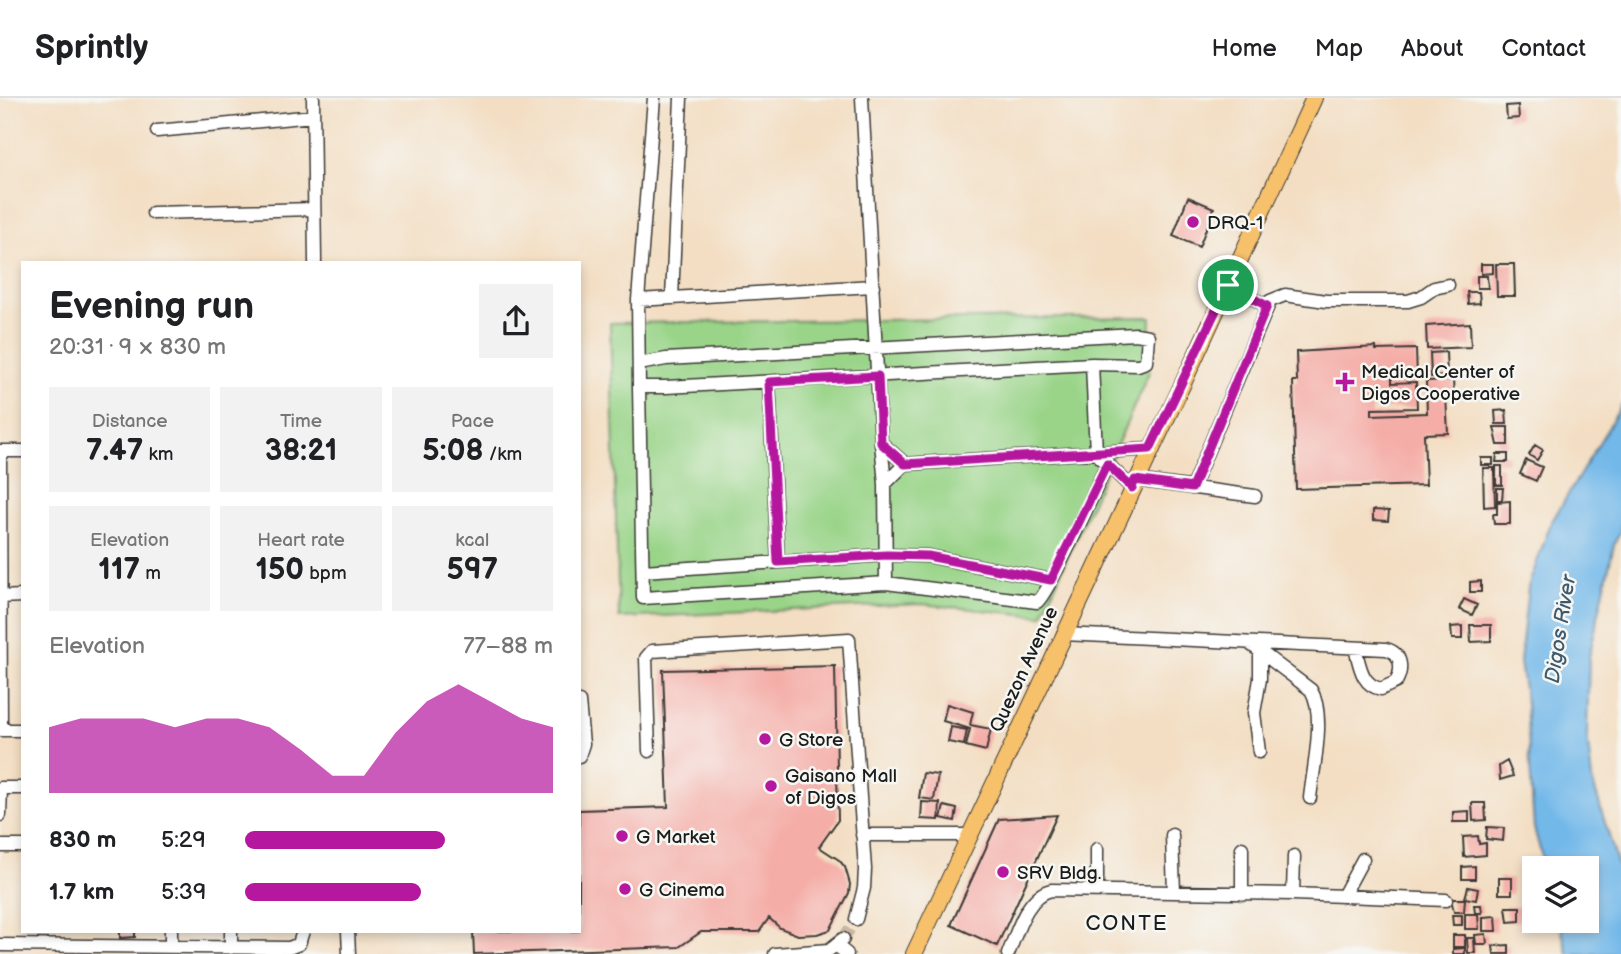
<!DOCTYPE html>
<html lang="en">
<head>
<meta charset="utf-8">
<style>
	:root { --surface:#fff; --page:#f2f2f2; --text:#202124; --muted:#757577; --line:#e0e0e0; --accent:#b5179e }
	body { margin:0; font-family:"Balsamiq Sans",sans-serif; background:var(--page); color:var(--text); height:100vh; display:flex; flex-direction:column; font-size:26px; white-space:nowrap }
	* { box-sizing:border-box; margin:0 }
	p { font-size:23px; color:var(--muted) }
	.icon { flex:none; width:38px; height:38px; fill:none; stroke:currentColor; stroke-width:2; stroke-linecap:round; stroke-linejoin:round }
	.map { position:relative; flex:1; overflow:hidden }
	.drawer { position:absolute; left:21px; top:163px; width:560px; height:672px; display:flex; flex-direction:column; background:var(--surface); border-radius:0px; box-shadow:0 4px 10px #0003 }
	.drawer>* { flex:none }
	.controls { position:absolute; left:1522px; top:758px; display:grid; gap:14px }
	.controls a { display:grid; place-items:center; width:77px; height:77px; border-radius:0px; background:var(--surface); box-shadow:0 4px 10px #0003; font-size:35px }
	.pin { position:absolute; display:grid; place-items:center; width:60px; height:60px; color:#fff; margin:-30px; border:4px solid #fff; border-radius:50%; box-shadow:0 2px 7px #0007 }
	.round { display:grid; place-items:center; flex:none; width:74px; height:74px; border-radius:0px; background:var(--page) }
	.head { display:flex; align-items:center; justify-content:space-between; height:119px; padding:0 28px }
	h1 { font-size:38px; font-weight:700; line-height:52px }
	.metrics { display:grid; grid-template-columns:repeat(3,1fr); gap:10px; height:119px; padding:7px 28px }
	.metrics div { display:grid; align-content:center; border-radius:0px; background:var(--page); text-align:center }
	.metrics b { font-size:30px; font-weight:700 }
	.metrics small { font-size:19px; font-weight:400 }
	.metrics p { font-size:19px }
	.chart { height:196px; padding:14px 28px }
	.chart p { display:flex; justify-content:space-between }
	.chart svg { width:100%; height:126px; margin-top:7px; fill:var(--accent); opacity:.7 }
	ul { padding:0 28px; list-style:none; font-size:23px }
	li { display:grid; grid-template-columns:112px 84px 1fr; align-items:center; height:52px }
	li i { height:18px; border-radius:9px; background:var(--accent) }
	header { display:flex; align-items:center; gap:42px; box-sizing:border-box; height:98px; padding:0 35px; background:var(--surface); border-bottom:2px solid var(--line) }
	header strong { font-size:33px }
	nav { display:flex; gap:38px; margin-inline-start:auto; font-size:24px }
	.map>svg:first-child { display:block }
	.green { fill:#99d488; stroke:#5a7852; stroke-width:2 }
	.water { fill:#72b8e9; stroke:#476a82; stroke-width:2 }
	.building { fill:#f5ada7 }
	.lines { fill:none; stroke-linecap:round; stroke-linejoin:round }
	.minor-tunnel { stroke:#c8b7a2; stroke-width:12; stroke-dasharray:12 6; stroke-linecap:butt }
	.minor-casing { stroke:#3c3935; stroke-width:15 }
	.major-casing { stroke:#3c3935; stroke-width:18 }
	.minor { stroke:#fff; stroke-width:12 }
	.major { stroke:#f7c06b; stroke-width:16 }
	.route-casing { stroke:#fff; stroke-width:14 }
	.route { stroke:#b5179e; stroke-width:9 }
	.poi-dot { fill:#b5179e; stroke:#f6f6f2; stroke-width:2.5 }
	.labels { text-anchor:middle; stroke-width:5; stroke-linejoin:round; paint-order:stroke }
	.poi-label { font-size:19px; fill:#1c1c1c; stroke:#f6f6f2; text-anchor:start }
	.street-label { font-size:19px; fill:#1c1c1c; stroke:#f6f6f2 }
	.water-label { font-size:21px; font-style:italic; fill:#3e5a6e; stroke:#f6f6f2 }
	.neighbourhood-label { font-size:21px; letter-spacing:2px; fill:#1c1c1c; stroke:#f6f6f2 }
</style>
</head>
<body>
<header>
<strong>Sprintly</strong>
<nav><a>Home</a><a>Map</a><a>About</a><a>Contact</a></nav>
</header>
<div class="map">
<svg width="1621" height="856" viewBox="0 0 1621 856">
	<rect width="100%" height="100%" fill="#f6f6f2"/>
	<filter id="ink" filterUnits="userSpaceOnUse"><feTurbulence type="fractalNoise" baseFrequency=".0143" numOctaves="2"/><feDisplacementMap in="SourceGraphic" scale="14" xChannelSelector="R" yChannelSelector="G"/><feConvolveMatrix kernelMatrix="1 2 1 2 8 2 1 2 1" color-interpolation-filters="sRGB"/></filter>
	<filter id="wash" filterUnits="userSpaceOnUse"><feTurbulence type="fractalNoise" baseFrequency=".00686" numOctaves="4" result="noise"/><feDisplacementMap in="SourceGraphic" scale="28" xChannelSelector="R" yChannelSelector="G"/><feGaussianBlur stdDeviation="1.57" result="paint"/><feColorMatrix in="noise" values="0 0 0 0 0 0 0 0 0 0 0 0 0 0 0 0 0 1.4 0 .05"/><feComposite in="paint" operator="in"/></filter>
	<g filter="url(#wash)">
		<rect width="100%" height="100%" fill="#f3dec3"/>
		<!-- green -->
		<path class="green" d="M1151,219L1149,274L1042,518L921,506L619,520L610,225Z"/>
		<!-- water -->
		<path class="water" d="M1621,308V431L1614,447L1589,559L1587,636L1592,682L1621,777V856H1568L1559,823L1587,822V770H1545L1534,730L1526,606L1520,564L1528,489L1551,425Z"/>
		<g id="blocks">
			<!-- building -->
			<path class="building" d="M1518,7L1519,20L1507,21L1506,8Z
				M1188,99L1214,110L1199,149L1173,138Z
				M1481,166H1493V175L1481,176Z
				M1496,166H1514L1515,198H1497Z
				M1477,178H1487L1488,190H1477Z
				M1467,194H1479L1480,205L1468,206Z
				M1470,225L1471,249L1427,251L1426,228Z
				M1376,249V252L1416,251L1417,279L1392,280V285L1416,284L1417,310L1372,311V317L1427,315L1426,283L1453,282L1454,298H1446L1448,335L1424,336L1426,387L1296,391L1293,283H1297L1296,254Z
				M1446,254L1447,278L1431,279L1430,255Z
				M1506,312L1507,326H1496L1495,313Z
				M1494,329H1508V347H1498Z
				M1535,347L1543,352L1537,362L1529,357Z
				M1497,356H1508V364H1496Z
				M1481,360H1493V367H1481Z
				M1526,362L1542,369L1536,383L1520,376Z
				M1496,368H1502V387H1496Z
				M1483,370H1494L1495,408L1484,409Z
				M1497,390H1503L1502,402H1497Z
				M1510,403V426H1494L1493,416H1497V404Z
				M1373,412L1389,413L1388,423L1373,422Z
				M1481,483V494H1470V484Z
				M1464,501L1477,507L1472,517L1459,511Z
				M1470,527H1491V543L1471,544Z
				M1462,528V541H1452L1451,529Z
				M835,568L838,722L819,749L839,762L845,769L850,786L849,795L830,832L817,836L798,837L780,830L769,820L759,834H701L679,849L474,856L473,833H579V712L668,709L663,572Z
				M947,606L973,614L970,627L991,631L986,653L966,648L970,631L943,623Z
				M951,629L967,632L964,647L948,644Z
				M1507,663L1513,678L1500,682L1499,668Z
				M923,675L938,677L934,702L919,700Z
				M922,704L940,705L939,722L921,721Z
				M1472,705H1485L1486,722L1473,723Z
				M944,708L957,711L955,723L941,720Z
				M1469,713V724H1453V714Z
				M1057,717L997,848L951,827L999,721Z
				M1487,729L1504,730L1503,743L1486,741Z
				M1478,738L1479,746L1486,745V757L1464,759L1463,739Z
				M1475,768V781H1462V769Z
				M1499,780H1512V796H1499Z
				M1468,789L1478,791L1476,802L1465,800Z
				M1451,801H1465L1464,814H1454Z
				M1474,807H1481L1482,815H1475Z
				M1506,809H1520V823L1508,824Z
				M1465,816H1478L1479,831H1465Z
				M1452,817H1462V827H1453Z
				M1496,818L1497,833H1483V819Z
				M120,833H135V839L120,840Z
				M1486,836L1487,846H1476L1475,837Z
				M1453,837H1465V849H1453Z
				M1467,840H1474L1475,855H1468Z
				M1509,847V856H1494L1493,848Z
				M1465,850V856H1453V851Z"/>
		</g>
	</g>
	<g filter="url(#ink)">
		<use href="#blocks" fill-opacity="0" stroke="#3c3935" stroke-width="2"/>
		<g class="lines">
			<!-- minor-tunnel -->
			<path class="minor-tunnel" d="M843,841L856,821"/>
			<defs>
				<path id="minor" d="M313,0L315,164
					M654,0L638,202L672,200
					M681,0L672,200L873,188
					M862,0L881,345L905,366L885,386L886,485
					M157,33L313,18
					M153,115L314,111
					M1228,187L1267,208
					M638,202L639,289
					M639,266L666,261L1136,236L1148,238L1146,264L1138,267L1092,266L666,289H639L643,500L886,485L1037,504C1049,496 1097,388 1107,366
					M1092,266L1096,355L1132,390
					M769,284L778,464
					M881,345L885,386
					M0,353L1,632
					M0,353H23
					M905,366L1150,351
					M1135,382L1255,398
					M1192,390L1270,203L1285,197L1326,203H1408L1421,199L1434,190L1448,187
					M643,473L886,457L928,458L1051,482
					M0,499L23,498
					M1063,536L1386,551C1402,555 1403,571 1396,584L1381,591C1361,587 1360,567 1355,550
					M1249,545L1311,592C1326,617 1313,671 1310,700
					M579,604L583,646L579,658
					M0,632H23
					M649,653L646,560L652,553L849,541L865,771L864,790L856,821
					M1259,654L1254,615L1260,581V555
					M0,690H23
					M0,717L1,690
					M862,737H968
					M1172,737L1174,794
					M0,748H23
					M1097,793V751
					M1242,796V750
					M1293,796L1294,758
					M1343,798L1363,761
					M171,833V849
					M231,833V850
					M348,833L349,856
					M0,847L289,850L299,846L303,833
					M836,847L847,856
					M775,856L829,852L843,841
					M1008,856C1017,835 1026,798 1051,792L1293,796L1446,802"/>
				<path id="major" d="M914,856L1185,281L1314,0"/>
			</defs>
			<!-- minor casing -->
			<use href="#minor" class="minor-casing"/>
			<!-- major casing -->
			<use href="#major" class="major-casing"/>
			<!-- minor -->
			<use href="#minor" class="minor"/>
			<!-- major -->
			<use href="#major" class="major"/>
		</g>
	</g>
	<g class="lines" filter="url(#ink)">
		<defs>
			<path id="route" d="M1228,187L1267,208L1192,390L1135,382L1132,390L1107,366L1051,482L928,458L886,457L778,464L769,284L878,278L881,345L905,366L1150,351Z"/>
		</defs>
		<!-- route casing -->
		<use href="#route" class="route-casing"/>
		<!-- route -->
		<use href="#route" class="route"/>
	</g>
	<!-- markers -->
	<g class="poi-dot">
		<circle cx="1193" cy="124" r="7"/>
		<path d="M1341.5 273.5h7v7h7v7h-7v7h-7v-7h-7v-7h7z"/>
		<circle cx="765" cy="641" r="7"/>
		<circle cx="771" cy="688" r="7"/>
		<circle cx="622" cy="738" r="7"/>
		<circle cx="1003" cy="774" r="7"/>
		<circle cx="625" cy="791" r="7"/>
	</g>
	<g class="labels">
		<!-- poi labels -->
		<g class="poi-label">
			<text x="1207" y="131">DRQ-1</text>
			<text x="1361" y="280">Medical Center of<tspan x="1361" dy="22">Digos Cooperative</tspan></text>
			<text x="779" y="648">G Store</text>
			<text x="785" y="684">Gaisano Mall<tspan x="785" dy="22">of Digos</tspan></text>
			<text x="636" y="745">G Market</text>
			<text x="1017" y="781">SRV Bldg.</text>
			<text x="639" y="798">G Cinema</text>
		</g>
		<!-- street labels -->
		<g class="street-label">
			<text transform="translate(1023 571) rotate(-65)" y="7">Quezon Avenue</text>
		</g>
		<!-- water labels -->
		<g class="water-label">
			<text transform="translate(1560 531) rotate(-81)" y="7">Digos River</text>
		</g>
		<!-- neighbourhood labels -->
		<g class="neighbourhood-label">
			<text x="1127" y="832">CONTE</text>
		</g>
	</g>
</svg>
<div class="controls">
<a><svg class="icon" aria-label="layers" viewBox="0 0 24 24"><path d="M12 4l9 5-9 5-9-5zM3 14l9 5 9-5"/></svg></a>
</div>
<div class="pin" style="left:1228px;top:187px;background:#1e9e55"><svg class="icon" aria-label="arrive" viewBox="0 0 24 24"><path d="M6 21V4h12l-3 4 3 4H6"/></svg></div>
<section class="drawer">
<div class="head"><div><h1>Evening run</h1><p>20:31 · 9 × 830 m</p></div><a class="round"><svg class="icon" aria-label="share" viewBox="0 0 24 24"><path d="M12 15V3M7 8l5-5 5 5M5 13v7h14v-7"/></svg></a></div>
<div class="metrics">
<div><p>Distance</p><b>7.47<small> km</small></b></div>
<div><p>Time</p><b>38:21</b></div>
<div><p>Pace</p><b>5:08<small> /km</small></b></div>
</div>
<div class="metrics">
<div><p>Elevation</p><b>117<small> m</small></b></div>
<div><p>Heart rate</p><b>150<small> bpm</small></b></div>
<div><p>kcal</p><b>597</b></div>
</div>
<div class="chart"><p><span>Elevation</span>77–88 m</p>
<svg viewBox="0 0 160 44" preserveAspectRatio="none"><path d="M0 44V21L10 18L20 18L30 18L40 21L50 18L60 18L70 21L80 29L90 38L100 38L110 23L120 12L130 6L140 12L150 18L160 21V44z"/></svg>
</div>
<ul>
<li><b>830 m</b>5:29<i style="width:65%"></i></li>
<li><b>1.7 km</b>5:39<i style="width:57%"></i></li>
</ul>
</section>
</div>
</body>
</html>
